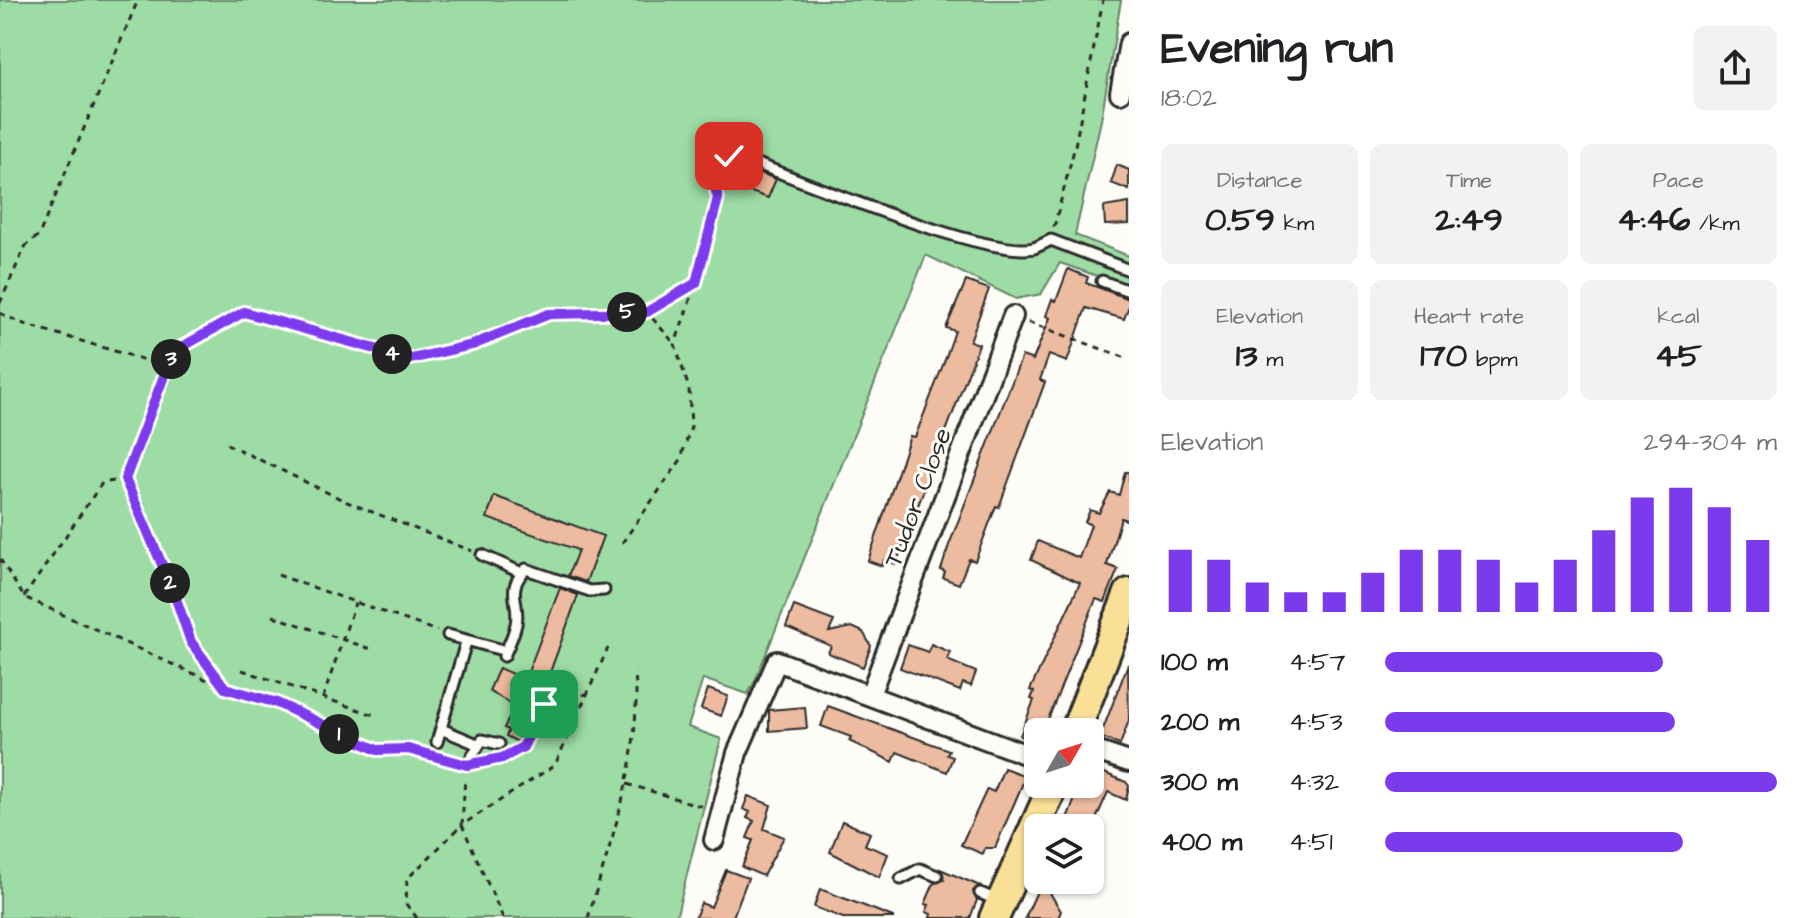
<!DOCTYPE html>
<html lang="en">
<head>
<meta charset="utf-8">
<style>
	:root { --surface:#fff; --page:#f2f2f2; --text:#202124; --muted:#757577; --accent:#7c3aed }
	body { margin:0; font-family:"Architects Daughter",sans-serif; background:var(--page); color:var(--text); height:100vh; display:flex; flex-direction:column; font-size:30px; white-space:nowrap }
	* { box-sizing:border-box; margin:0 }
	p { font-size:26px; color:var(--muted) }
	.icon { flex:none; width:44px; height:44px; fill:none; stroke:currentColor; stroke-width:2; stroke-linecap:round; stroke-linejoin:round }
	.map { position:relative; flex:1; overflow:hidden }
	.side { display:flex; flex-direction:column; background:var(--surface); width:680px }
	.side>* { flex:none }
	.needle { width:52px; rotate:51deg }
	.fabs { position:absolute; left:1024px; top:718px; display:grid; gap:16px }
	.fabs a { display:grid; place-items:center; width:80px; height:80px; border-radius:12px; background:var(--surface); box-shadow:0 2px 6px #0004; font-size:40px }
	.pin { position:absolute; display:grid; place-items:center; width:68px; height:68px; color:#fff; margin:-34px; border-radius:16px; box-shadow:0 4px 12px #0006 }
	.km { position:absolute; width:40px; height:40px; margin:-20px; border-radius:50%; background:#222; color:#fff; font-size:22px; line-height:40px; text-align:center }
	.round { display:grid; place-items:center; flex:none; width:84px; height:84px; border-radius:12px; background:var(--page) }
	.headline { display:flex; align-items:center; justify-content:space-between; height:136px; padding:0 32px }
	h1 { font-size:44px; font-weight:700; line-height:60px }
	.metrics { display:grid; grid-template-columns:repeat(3,1fr); gap:12px; height:136px; padding:8px 32px }
	.metrics div { display:grid; align-content:center; border-radius:12px; background:var(--page); text-align:center }
	.metrics b { font-size:34px; font-weight:700 }
	.metrics small { font-size:22px; font-weight:400 }
	.metrics p { font-size:22px }
	.chart { height:224px; padding:16px 32px }
	.chart p { display:flex; justify-content:space-between }
	.chart svg { width:100%; height:144px; margin-top:8px; stroke:var(--accent); stroke-width:6 }
	ul { padding:0 32px; list-style:none; font-size:26px }
	li { display:grid; grid-template-columns:128px 96px 1fr; align-items:center; height:60px }
	li i { height:20px; border-radius:10px; background:var(--accent) }
	main { display:flex; flex:1; min-height:0 }
	.map>svg:first-child { display:block }
	.green { fill:#9edca5; stroke:#648468; stroke-width:2 }
	.building { fill:#edbb9f; stroke:#2b2b2b; stroke-width:2 }
	.lines { fill:none; stroke-linecap:round; stroke-linejoin:round }
	.lane-casing { stroke:#2b2b2b; stroke-width:15 }
	.street-casing { stroke:#2b2b2b; stroke-width:24 }
	.primary-casing { stroke:#2b2b2b; stroke-width:34 }
	.path { stroke:#2b2b2b; stroke-width:3; stroke-dasharray:6 6; stroke-linecap:butt }
	.lane { stroke:#fdfcf7; stroke-width:9 }
	.street { stroke:#fdfcf7; stroke-width:18 }
	.primary { stroke:#fadf96; stroke-width:28 }
	.route-casing { stroke:#fff; stroke-width:16 }
	.route { stroke:#7c3aed; stroke-width:10 }
	.labels { text-anchor:middle; stroke-width:6; stroke-linejoin:round; paint-order:stroke }
	.street-label { font-size:26px; fill:#2b2b2b; stroke:#fdfcf7 }
</style>
</head>
<body>
<main>
<div class="map">
<svg width="1129" height="918" viewBox="0 0 1129 918">
	<rect width="100%" height="100%" fill="#fdfcf7"/>
	<filter id="ink" filterUnits="userSpaceOnUse"><feTurbulence type="fractalNoise" baseFrequency=".0125" numOctaves="2"/><feDisplacementMap in="SourceGraphic" scale="16" xChannelSelector="R" yChannelSelector="G"/><feConvolveMatrix kernelMatrix="1 2 1 2 8 2 1 2 1" color-interpolation-filters="sRGB"/></filter>
	<g filter="url(#ink)">
		<!-- green -->
		<path class="green" d="M0,0H1121L1101,120L1075,235L1129,256V287L1060,263L1041,294L1016,299L926,255L755,681L748,694L703,679L688,727L721,739L676,918H0Z"/>
		<!-- building -->
		<path class="building" d="M733,163L776,179L768,198L725,183Z
			M1117,165L1129,170V190L1111,183Z
			M1129,203V224L1105,225L1104,207Z
			M1068,269L1088,277L1086,283L1129,299V306L1124,319L1086,308L1067,362L1049,355L1040,380L1045,382L999,507L996,506L975,561L969,559L959,584L943,578L945,572L941,570L949,545L1022,356L1033,360L1050,318L1046,316L1052,299L1056,301Z
			M966,281L989,289L970,341L979,344L896,564L884,560L882,566L868,561L910,436L915,437L946,357L955,331L946,328Z
			M1125,472H1129V521L1121,518L1107,565L1118,569L1105,602L1096,599L1043,732H1038V743L1020,736L1034,700L1031,699L1034,692L1030,690L1080,583L1031,560L1038,541L1079,558L1091,525L1085,522L1090,510L1099,513L1110,492L1119,495Z
			M494,496L603,536L586,582L568,576L578,550L487,518Z
			M560,588L578,595L545,686L518,742L506,736L509,730L504,728L515,706L489,691L499,668L525,680Z
			M794,606L834,621L829,632L852,627L863,632L871,646L863,667L828,653L831,646L786,627Z
			M931,644L950,652L947,660L976,672L971,686L963,683L960,691L900,668L908,645L928,652Z
			M1128,664L1129,720L1120,745L1100,737Z
			M708,689L728,696L721,716L701,709Z
			M828,706L949,750L947,755L953,757L947,772L897,752L893,762L849,741L851,737L821,726Z
			M805,707L807,728L769,731V710Z
			M1090,767L1126,782L1129,786L1126,800L1108,792L1092,828H1063L1081,784H1090Z
			M1004,768L1026,776L995,848H985L983,854L961,845L987,789L994,792Z
			M748,796L771,805L764,829L784,837L763,876L742,867L753,840L747,838L754,821L747,818L750,812L743,809Z
			M842,821L870,833L865,845L888,854L879,877L830,852Z
			M940,869L980,886L973,891L977,900L970,918H930L931,914L926,912L929,905L925,904L934,883L944,880Z
			M726,870L748,878L733,917L736,918H695L701,903L711,907Z
			M1042,880L1061,911L1058,918H1025Z
			M820,889L893,917V918H843L814,907Z"/>
		<g class="lines">
			<defs>
				<path id="lane" d="M736,156C792,176 985,259 1034,248C1039,246 1045,243 1051,240L1129,270
					M1102,281L1129,291
					M482,555L522,573
					M448,635L506,651
					M504,656C508,646 514,635 516,624C521,602 504,591 526,569L590,591L604,590
					M441,729L477,744
					M437,742L466,642
					M467,765L482,740L499,744
					M901,879L920,869L937,876
					M980,893L999,901"/>
				<path id="street" d="M1120,93L1129,43
					M870,695L1013,316
					M1090,749L1129,762
					M714,840L737,753L777,661L1038,759"/>
				<path id="primary" d="M1075,732L1129,593
					M994,918L1054,784"/>
			</defs>
			<!-- lane casing -->
			<use href="#lane" class="lane-casing"/>
			<!-- street casing -->
			<use href="#street" class="street-casing"/>
			<!-- primary casing -->
			<use href="#primary" class="primary-casing"/>
			<!-- path -->
			<path class="path" d="M1054,227L1075,146L1103,0
				M0,303L25,247L39,235L138,0
				M648,311L696,283
				M0,313L21,323L168,367
				M1028,322L1129,359
				M227,444L347,502L472,551
				M125,479L173,590L191,642L218,681
				M622,543L680,461L691,427L689,389L675,344L696,283L726,162
				M0,559L24,597L225,688L277,703L377,750L408,749L457,763
				M278,575L437,631
				M24,597L102,483L125,479L173,352L244,312L411,359L472,345L549,314L647,312L675,344
				M273,616L371,649
				M242,670L374,715
				M323,698L355,603
				M482,764L523,747L544,704L586,694
				M627,784L704,807
				M417,918L406,904L407,879L462,825L465,778
				M503,918L462,825L555,765L608,648
				M588,918C612,836 642,758 635,672"/>
			<!-- lane -->
			<use href="#lane" class="lane"/>
			<!-- street -->
			<use href="#street" class="street"/>
			<!-- primary -->
			<use href="#primary" class="primary"/>
		</g>
	</g>
	<g class="lines" filter="url(#ink)">
		<defs>
			<path id="route" d="M544,704L523,747L502,758L467,765L408,749L377,750L277,703L225,688L191,642L173,590L125,479L173,352L244,312L411,359L472,345L549,314L647,312L696,283L718,198L716,191L729,156"/>
		</defs>
		<!-- route casing -->
		<use href="#route" class="route-casing"/>
		<!-- route -->
		<use href="#route" class="route"/>
	</g>
	<g class="labels">
		<!-- street labels -->
		<g class="street-label">
			<text transform="translate(917 497) rotate(-69)" y="9">Tudor Close</text>
		</g>
	</g>
</svg>
<div class="fabs">
<a><svg class="needle" viewBox="-14 -14 28 28"><path d="M0-13l5 13h-10z" fill="#e53935"/><path d="M0 13l5-13h-10z" fill="#757577"/></svg></a>
<a><svg class="icon" aria-label="layers" viewBox="0 0 24 24"><path d="M12 4l9 5-9 5-9-5zM3 14l9 5 9-5"/></svg></a>
</div>
<div class="pin" style="left:544px;top:704px;background:#1e9e55"><svg class="icon" aria-label="arrive" viewBox="0 0 24 24"><path d="M6 21V4h12l-3 4 3 4H6"/></svg></div>
<div class="pin" style="left:729px;top:156px;background:#d93025"><svg class="icon" aria-label="check" viewBox="0 0 24 24"><path d="M5 12l5 5 9-10"/></svg></div>
<b class="km" style="left:339px;top:734px">1</b>
<b class="km" style="left:170px;top:583px">2</b>
<b class="km" style="left:171px;top:359px">3</b>
<b class="km" style="left:392px;top:354px">4</b>
<b class="km" style="left:627px;top:312px">5</b>
</div>
<section class="side">
<div class="headline"><div><h1>Evening run</h1><p>18:02</p></div><a class="round"><svg class="icon" aria-label="share" viewBox="0 0 24 24"><path d="M12 15V3M7 8l5-5 5 5M5 13v7h14v-7"/></svg></a></div>
<div class="metrics">
<div><p>Distance</p><b>0.59<small> km</small></b></div>
<div><p>Time</p><b>2:49</b></div>
<div><p>Pace</p><b>4:46<small> /km</small></b></div>
</div>
<div class="metrics">
<div><p>Elevation</p><b>13<small> m</small></b></div>
<div><p>Heart rate</p><b>170<small> bpm</small></b></div>
<div><p>kcal</p><b>45</b></div>
</div>
<div class="chart"><p><span>Elevation</span>294–304 m</p>
<svg viewBox="0 0 160 44" preserveAspectRatio="none"><path d="M5 44V25M15 44V28M25 44V35M35 44V38M45 44V38M55 44V32M65 44V25M75 44V25M85 44V28M95 44V35M105 44V28M115 44V19M125 44V9M135 44V6M145 44V12M155 44V22"/></svg>
</div>
<ul>
<li><b>100 m</b>4:57<i style="width:71%"></i></li>
<li><b>200 m</b>4:53<i style="width:74%"></i></li>
<li><b>300 m</b>4:32<i style="width:100%"></i></li>
<li><b>400 m</b>4:51<i style="width:76%"></i></li>
</ul>
</section>
</main>
</body>
</html>
